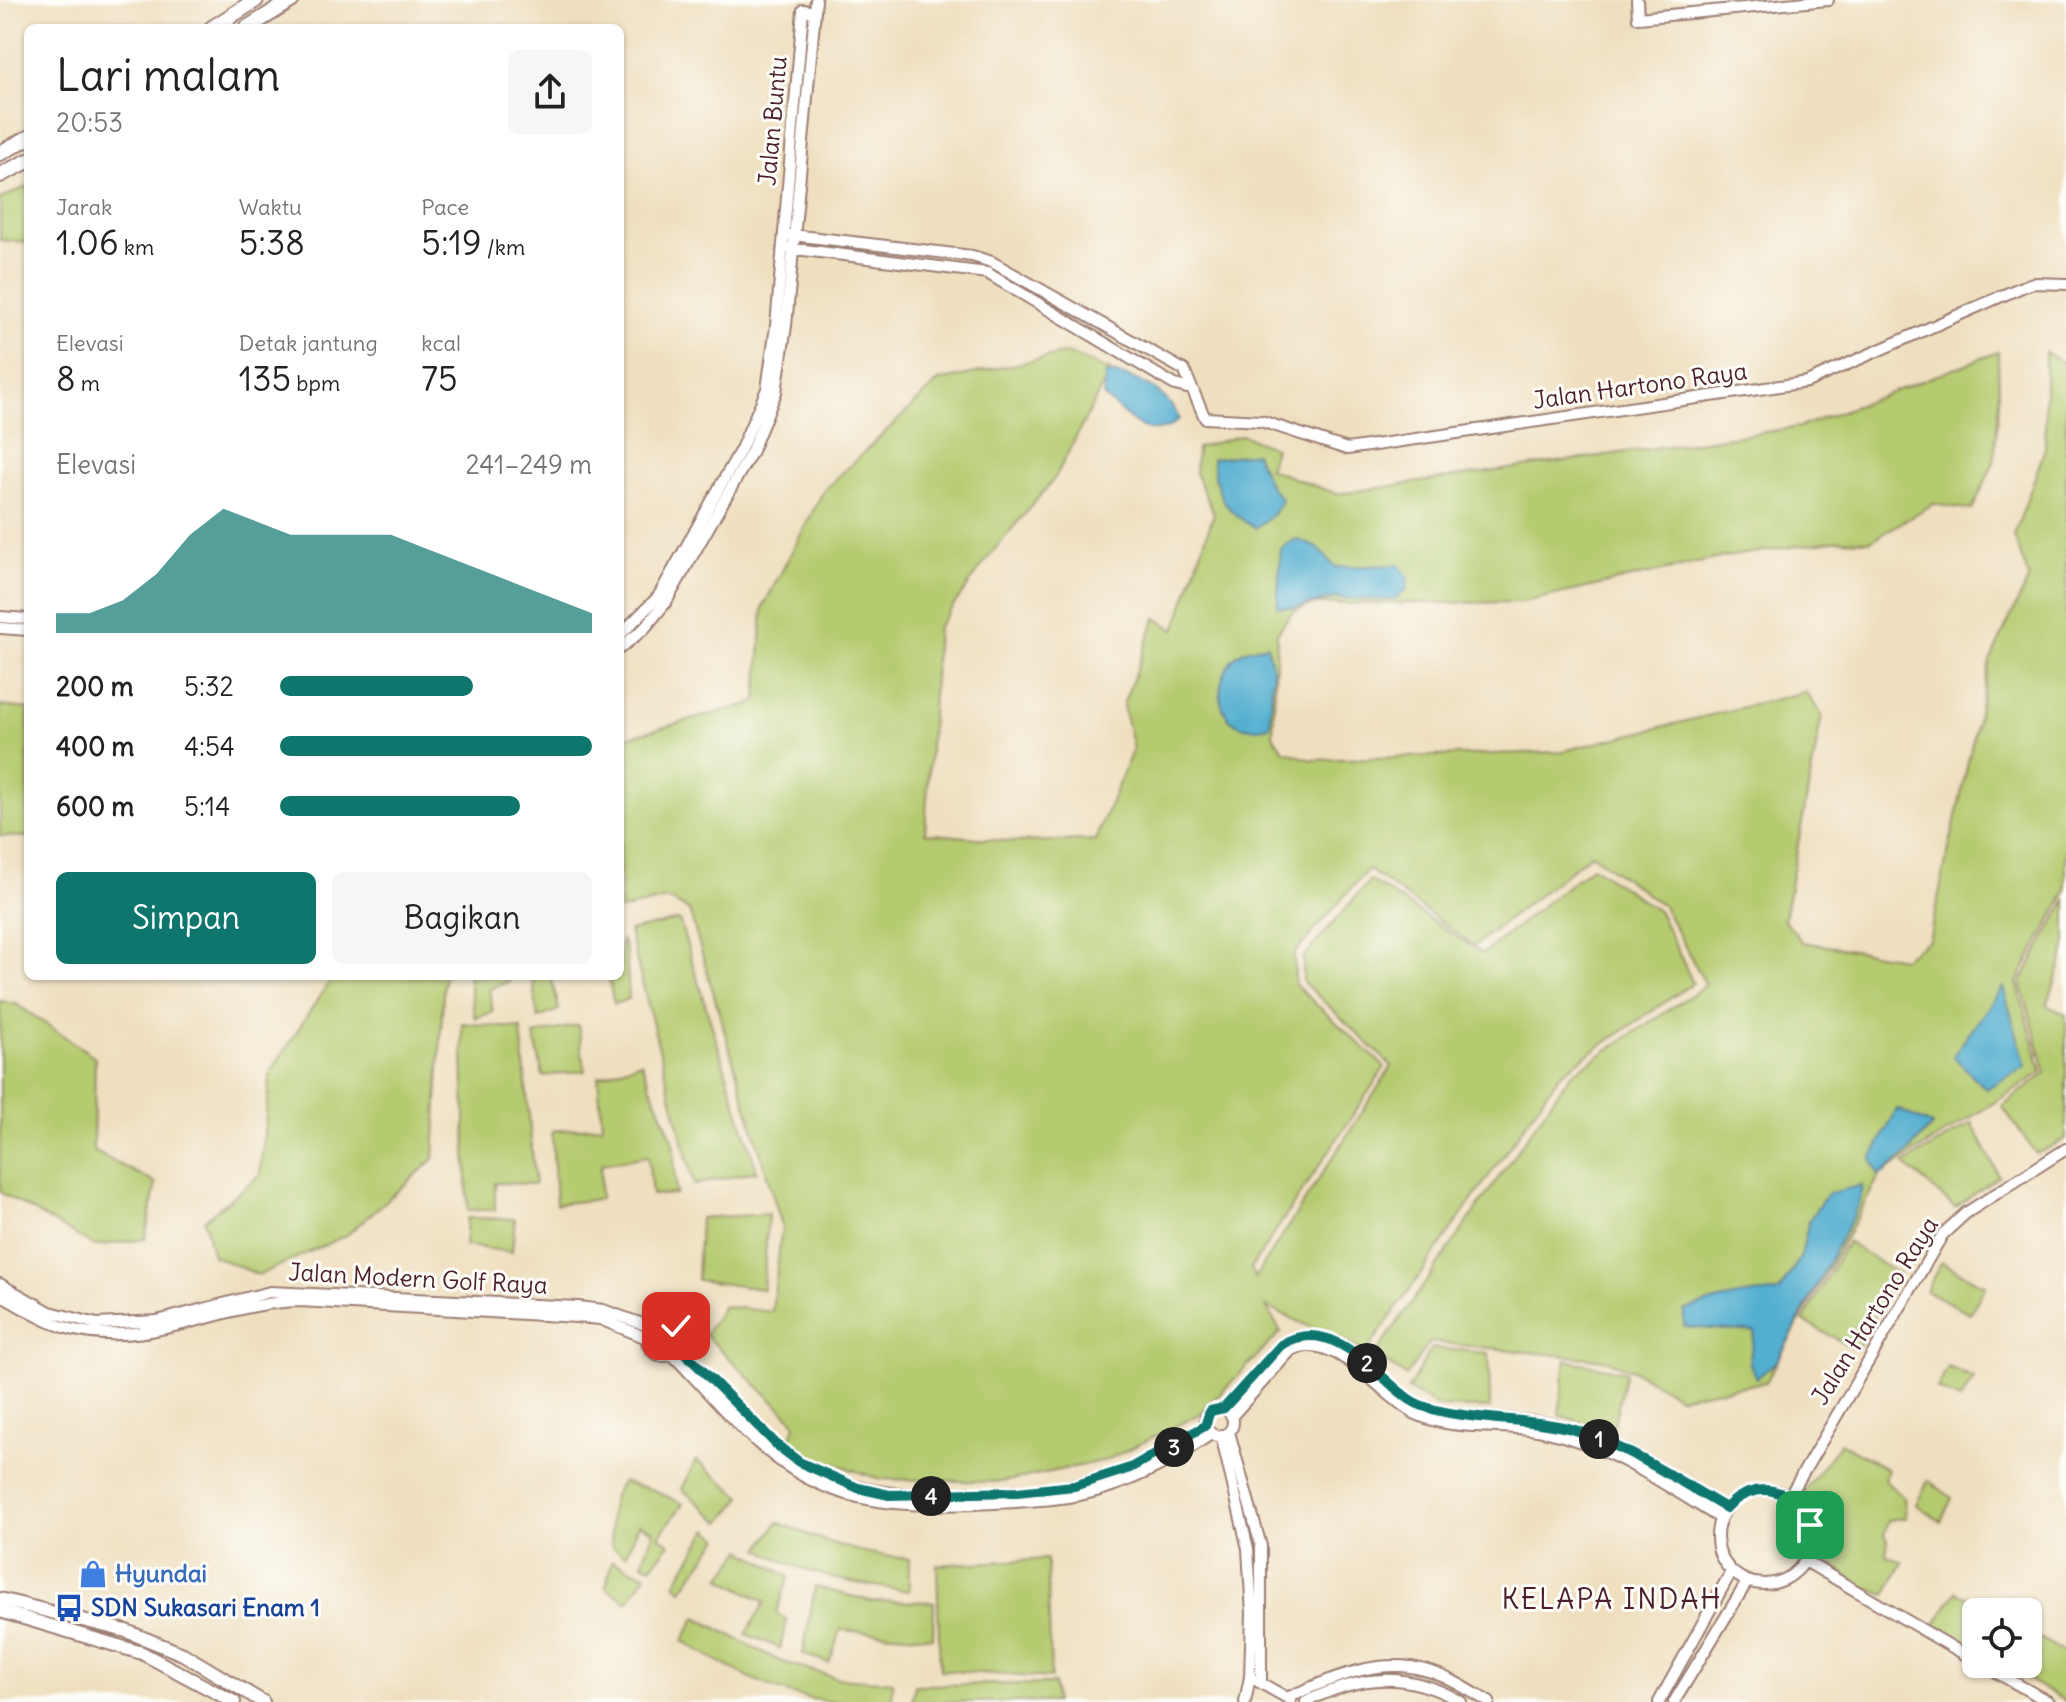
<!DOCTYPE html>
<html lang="id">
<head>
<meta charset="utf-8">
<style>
	:root { --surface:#fff; --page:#f6f6f6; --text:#222; --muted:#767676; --accent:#0f766e }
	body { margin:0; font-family:Delius,sans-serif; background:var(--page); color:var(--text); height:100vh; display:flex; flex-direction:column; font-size:30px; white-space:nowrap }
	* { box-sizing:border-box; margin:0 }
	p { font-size:26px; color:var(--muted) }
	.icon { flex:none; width:44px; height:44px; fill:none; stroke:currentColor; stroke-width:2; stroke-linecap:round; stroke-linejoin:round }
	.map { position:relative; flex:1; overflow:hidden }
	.drawer { position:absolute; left:24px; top:24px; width:600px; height:956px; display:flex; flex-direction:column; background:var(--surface); border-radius:12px; box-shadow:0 2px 6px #0004 }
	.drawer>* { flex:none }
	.fabs { position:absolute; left:1962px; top:1598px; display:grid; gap:16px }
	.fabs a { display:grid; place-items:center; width:80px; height:80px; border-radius:12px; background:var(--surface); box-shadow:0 2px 6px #0004; font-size:40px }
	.pin { position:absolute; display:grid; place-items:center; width:68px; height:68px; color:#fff; margin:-34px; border-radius:16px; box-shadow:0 4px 12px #0006 }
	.km { position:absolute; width:40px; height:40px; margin:-20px; border-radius:50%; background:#222; color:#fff; font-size:22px; line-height:40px; text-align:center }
	.round { display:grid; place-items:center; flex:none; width:84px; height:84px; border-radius:12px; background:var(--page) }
	.head { display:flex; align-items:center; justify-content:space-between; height:136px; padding:0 32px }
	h1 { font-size:44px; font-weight:600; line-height:60px }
	.stats { display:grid; grid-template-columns:repeat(3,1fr); gap:12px; height:136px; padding:8px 32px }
	.stats div { display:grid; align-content:center }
	.stats b { font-size:34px; font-weight:600 }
	.stats small { font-size:22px; font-weight:400 }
	.stats p { font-size:22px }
	.chart { height:224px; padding:16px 32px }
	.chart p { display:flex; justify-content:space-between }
	.chart svg { width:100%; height:144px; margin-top:8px; fill:var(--accent); opacity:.7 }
	.action { display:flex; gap:16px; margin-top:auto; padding:16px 32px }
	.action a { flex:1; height:92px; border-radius:12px; background:var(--accent); color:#fff; font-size:32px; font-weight:600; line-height:92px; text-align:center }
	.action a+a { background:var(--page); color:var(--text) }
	ul { padding:0 32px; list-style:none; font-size:26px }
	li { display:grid; grid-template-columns:128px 96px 1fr; align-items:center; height:60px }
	li i { height:20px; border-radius:10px; background:var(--accent) }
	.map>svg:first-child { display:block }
	.green { fill:#b5cb70; stroke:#80754e; stroke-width:2 }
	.water { fill:#52afd0; stroke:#4e677e; stroke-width:2 }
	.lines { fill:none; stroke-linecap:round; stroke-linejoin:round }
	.secondary-casing { stroke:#9c7f75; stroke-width:14 }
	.primary-casing { stroke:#9c7f75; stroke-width:16 }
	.highway-casing { stroke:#9c7f75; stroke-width:18 }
	.secondary { stroke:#fff; stroke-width:10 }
	.primary { stroke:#fff; stroke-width:12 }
	.highway { stroke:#fff; stroke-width:14 }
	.route-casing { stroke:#fff; stroke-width:16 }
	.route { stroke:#0f766e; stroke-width:10 }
	.labels { text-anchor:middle; stroke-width:6; stroke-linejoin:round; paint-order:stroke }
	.street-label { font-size:24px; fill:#4a1f2b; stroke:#fdfcf7 }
	.shop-label { font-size:24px; font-weight:bold; fill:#366cbe; stroke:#fdfcf7; text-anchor:start }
	.transit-label { font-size:24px; font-weight:bold; fill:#164399; stroke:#fdfcf7; text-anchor:start }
	.quarter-label { font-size:28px; letter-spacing:2px; fill:#4a1f2b; stroke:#fdfcf7 }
</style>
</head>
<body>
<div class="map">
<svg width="2066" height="1702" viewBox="0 0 2066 1702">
	<rect width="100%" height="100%" fill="#fdfcf7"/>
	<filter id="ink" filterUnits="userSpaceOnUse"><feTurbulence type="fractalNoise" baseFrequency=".0125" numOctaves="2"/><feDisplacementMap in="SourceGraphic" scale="16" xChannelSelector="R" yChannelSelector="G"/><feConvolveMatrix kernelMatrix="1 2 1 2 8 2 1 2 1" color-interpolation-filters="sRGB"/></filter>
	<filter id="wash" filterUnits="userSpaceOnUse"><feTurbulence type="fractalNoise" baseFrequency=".006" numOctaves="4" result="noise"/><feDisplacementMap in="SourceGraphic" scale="32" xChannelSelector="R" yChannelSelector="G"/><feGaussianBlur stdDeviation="1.8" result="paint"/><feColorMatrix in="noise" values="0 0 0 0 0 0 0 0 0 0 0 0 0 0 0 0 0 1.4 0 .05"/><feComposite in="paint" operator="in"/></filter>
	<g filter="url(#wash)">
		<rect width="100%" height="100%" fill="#efdfbf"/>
		<!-- green -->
		<path class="green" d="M28,186V242L0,240V199Z
			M1998,352L1999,404L1994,462L1972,510L1933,504L1870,541L1839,540L1724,557L1524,602L1315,604L1292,612L1277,633L1273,735L1284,751L1312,760L1559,752L1805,692L1822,715L1784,919L1802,942L1903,958L1929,940L1990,661L2029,578L2014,536L2045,448V352L2066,364V892L2017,982L2042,1072L1880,1175L1766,1382L1679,1397L1635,1371L1607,1360L1430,1342L1406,1376L1375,1355L1570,1075L1706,985L1663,906L1591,854L1474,946L1368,869L1294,954L1295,985L1385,1067L1251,1268L1255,1278L1392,1066L1303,982V958L1370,880L1483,954L1592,866L1659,912L1693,983L1561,1073L1366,1352L1266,1307L1281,1332L1200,1414L1107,1460L1002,1482L880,1479L787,1448L796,1423L705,1335L723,1306L772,1312L782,1226L689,910L667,899L620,910V739L757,702L763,607L824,490L939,381L1067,353L1110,371L1055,478L994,550L937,628L925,833L1017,842L1095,840L1133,749L1123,705L1156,618L1175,630L1214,513L1195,473L1197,448L1242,435L1275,448L1269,469L1337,494L1800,427Z
			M0,706L28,709V837L0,836Z
			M2066,899V949L2047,1006L2066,1014V1139L2036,1154L2002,1106L2046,1073L2021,982Z
			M679,920L757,1171L694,1185L629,931Z
			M621,939L626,950L629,999L614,1004L608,976H620Z
			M333,976H444L434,1159L347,1235L259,1275L213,1256L204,1220L260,1175L270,1073Z
			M468,976H509L510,981L489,989L493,1012L475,1018Z
			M532,976H551L559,1010L538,1018Z
			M0,1001L16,1004L95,1057L93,1151L156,1183L145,1239L95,1246L0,1192Z
			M462,1023L521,1029L535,1184L495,1183V1210H468Z
			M578,1025L585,1071L543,1076L534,1035Z
			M641,1062L673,1141L676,1194L652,1195L648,1156L601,1164L600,1199L556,1204L552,1131L602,1126L598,1077Z
			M1972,1123L1999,1176L1955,1208L1904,1164Z
			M768,1214L763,1289L697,1280L700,1218Z
			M467,1218L515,1219L512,1252L465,1246Z
			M1847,1242L1898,1274L1857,1350L1803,1321Z
			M1941,1262L1986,1286L1970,1313L1926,1291Z
			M1432,1348L1489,1353L1490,1408L1438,1407L1408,1389Z
			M1566,1360L1626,1372L1612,1433L1559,1415Z
			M1948,1367L1974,1378L1960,1400L1937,1389Z
			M1840,1443L1888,1469L1884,1480L1904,1498L1906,1518L1888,1520L1884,1534L1888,1540L1886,1556L1903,1562L1886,1595L1859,1586L1822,1556L1804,1492Z
			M696,1460L742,1497L721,1522L682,1489Z
			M1928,1480L1952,1498L1941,1521L1916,1505Z
			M622,1482L654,1490L683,1504L659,1536L670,1544L651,1567L642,1563L654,1531L639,1524L626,1555L612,1547C610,1525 607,1499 622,1482Z
			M778,1522C822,1542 860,1554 909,1559V1591C856,1584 808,1577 760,1549Z
			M708,1529L719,1538L682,1590L675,1584Z
			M742,1550L789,1577L776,1613L787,1620L780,1648L746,1634L765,1602L721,1578Z
			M1047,1559L1051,1678L940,1670L937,1565Z
			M612,1561L646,1575L628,1602L606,1588Z
			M815,1587L871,1601L934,1602L933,1637L841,1630L829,1663L803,1654Z
			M1956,1591L1993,1612H1976V1649L1935,1624Z
			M696,1617L779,1661L837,1678L893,1682L891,1702C872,1702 853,1702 834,1702C781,1698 728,1668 683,1641Z
			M2028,1632L2066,1653V1702L2002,1664H2028Z
			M1054,1684L1055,1702H912L915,1685Z"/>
		<!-- water -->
		<path class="water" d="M1106,373C1135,375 1168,391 1179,419C1151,447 1127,416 1103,396Z
			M1255,453L1269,484L1282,500L1273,514L1255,528C1222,509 1218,496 1212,459Z
			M1296,539L1318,548L1335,567L1399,565L1408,577L1407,589L1393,600L1335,598L1294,608L1277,607L1281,549Z
			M1267,645L1273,669L1270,726C1208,741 1211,669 1242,652C1249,648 1259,647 1267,645Z
			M2003,987L2026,1066L1986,1089L1953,1056Z
			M1897,1109L1932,1125L1908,1153L1879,1176L1871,1159Z
			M1862,1185L1860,1202L1778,1360L1757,1378L1749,1362L1755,1332L1684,1327V1311C1716,1299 1745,1293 1779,1292L1801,1256L1809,1220L1827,1194Z"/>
	</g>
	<g filter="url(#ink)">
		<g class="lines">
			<defs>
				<path id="secondary" d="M1637,0L1638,18L1828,0
					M784,234L972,256L992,262L1184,370L1205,418L1261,421L1347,449L1807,382L2022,287L2033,283L2066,284
					M788,248L987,273L1175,385L1191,389
					M0,617L28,619
					M0,628L28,630
					M620,635L658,597L741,449L767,389L776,326L803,10L815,12
					M620,648L644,629L666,602L751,453L776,392L786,326L816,0
					M0,1284L50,1312L97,1324L157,1321L270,1292L578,1307L603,1310L651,1327
					M0,1295C23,1308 46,1323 71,1329C150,1350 223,1302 300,1301L577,1317L600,1319L647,1338
					M647 1339a17 17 0 1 1 34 0a17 17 0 1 1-34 0Z
					M679,1347C716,1385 753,1432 798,1461C857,1499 920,1497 987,1493C1024,1492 1060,1490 1096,1480C1136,1468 1171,1449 1205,1426
					M672,1354C710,1393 748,1442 795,1471C857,1510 925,1506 995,1503C1032,1501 1068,1500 1103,1489C1143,1477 1178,1457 1211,1434
					M1224,1408L1281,1345C1331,1313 1372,1373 1409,1399C1441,1421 1517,1416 1558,1425C1619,1439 1672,1477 1726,1508
					M1205 1422a14 14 0 1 1 28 0a14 14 0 1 1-28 0Z
					M1232,1416L1291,1350C1336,1329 1380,1395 1414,1413C1453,1433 1505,1422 1547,1432C1611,1446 1664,1484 1720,1518
					M1229,1432L1261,1546V1681
					M1221,1435L1248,1549L1252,1614L1250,1677
					M1717 1537a47 47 0 1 1 94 0a47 47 0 1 1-94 0Z
					M1789,1497L1943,1234L1966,1213L2066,1149
					M1805,1561L1976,1661
					M1981,1664L2049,1702
					M1289,1697C1331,1678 1381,1656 1428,1671C1449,1677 1470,1691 1489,1702
					M1245,1702L1250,1677L1291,1700
					M1306,1702C1361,1674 1408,1671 1461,1702
					M1659,1702L1731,1572
					M1674,1702L1747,1582"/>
				<path id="primary" d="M0,1599L126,1631L183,1654L263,1702
					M0,1611L142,1653L234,1702"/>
				<path id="highway" d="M212,28L256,0
					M247,28L292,0
					M0,153L28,138
					M0,175L28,161"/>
			</defs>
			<!-- secondary casing -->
			<use href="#secondary" class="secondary-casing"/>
			<!-- primary casing -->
			<use href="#primary" class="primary-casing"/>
			<!-- highway casing -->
			<use href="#highway" class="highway-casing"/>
			<!-- secondary -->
			<use href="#secondary" class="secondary"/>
			<!-- primary -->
			<use href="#primary" class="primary"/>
			<!-- highway -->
			<use href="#highway" class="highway"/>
		</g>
	</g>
	<g class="lines" filter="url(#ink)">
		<defs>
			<path id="route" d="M676,1326L680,1332L679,1347L777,1445L799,1462L858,1488L889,1495L1017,1492L1074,1486L1130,1468L1205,1426L1210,1411L1224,1408L1281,1345C1331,1313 1373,1373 1409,1399C1442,1422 1530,1416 1575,1430C1629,1447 1677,1480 1726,1508C1754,1478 1795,1487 1810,1525"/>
		</defs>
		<!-- route casing -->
		<use href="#route" class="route-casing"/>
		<!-- route -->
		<use href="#route" class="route"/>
	</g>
	<!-- icons -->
	<defs>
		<symbol id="shop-bare" viewBox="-9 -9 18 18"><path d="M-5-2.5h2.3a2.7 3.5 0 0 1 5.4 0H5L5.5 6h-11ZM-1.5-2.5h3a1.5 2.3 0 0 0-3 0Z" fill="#3f7fe0" stroke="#fdfcf7" stroke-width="2.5" paint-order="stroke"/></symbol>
		<symbol id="bus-bare" viewBox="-9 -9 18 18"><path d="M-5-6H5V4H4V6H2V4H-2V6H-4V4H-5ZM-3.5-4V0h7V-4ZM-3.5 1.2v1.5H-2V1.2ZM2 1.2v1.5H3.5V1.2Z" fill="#1a4fb4" stroke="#fdfcf7" stroke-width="2.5" paint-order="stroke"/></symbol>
	</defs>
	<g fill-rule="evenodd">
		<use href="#shop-bare" x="73" y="1554" width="40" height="40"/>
		<use href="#bus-bare" x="49" y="1588" width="40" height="40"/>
	</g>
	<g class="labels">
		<!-- street labels -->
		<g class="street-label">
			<text transform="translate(773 121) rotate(-85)" y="8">Jalan Buntu</text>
			<text transform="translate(1640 386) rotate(-8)" y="8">Jalan Hartono Raya</text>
			<text transform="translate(418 1279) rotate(3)" y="8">Jalan Modern Golf Raya</text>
			<text transform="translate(1875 1311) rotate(-58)" y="8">Jalan Hartono Raya</text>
		</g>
		<!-- shop labels -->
		<g class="shop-label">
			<text x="115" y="1582">Hyundai</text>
		</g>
		<!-- transit labels -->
		<g class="transit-label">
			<text x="91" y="1616">SDN Sukasari Enam 1</text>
		</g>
		<!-- quarter labels -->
		<g class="quarter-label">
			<text x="1612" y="1609">KELAPA INDAH</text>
		</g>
	</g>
</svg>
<div class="fabs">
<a><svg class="icon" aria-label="locate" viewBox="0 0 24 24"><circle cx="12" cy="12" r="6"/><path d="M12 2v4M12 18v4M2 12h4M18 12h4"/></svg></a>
</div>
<div class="pin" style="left:1810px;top:1525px;background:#1e9e55"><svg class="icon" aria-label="arrive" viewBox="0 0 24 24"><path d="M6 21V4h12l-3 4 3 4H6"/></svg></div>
<div class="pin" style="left:676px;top:1326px;background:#d93025"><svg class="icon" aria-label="check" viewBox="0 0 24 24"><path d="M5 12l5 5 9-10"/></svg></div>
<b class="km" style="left:1599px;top:1439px">1</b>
<b class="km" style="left:1367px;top:1363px">2</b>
<b class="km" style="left:1174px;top:1447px">3</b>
<b class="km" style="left:931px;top:1496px">4</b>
<section class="drawer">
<div class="head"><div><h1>Lari malam</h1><p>20:53</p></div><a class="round"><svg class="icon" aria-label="share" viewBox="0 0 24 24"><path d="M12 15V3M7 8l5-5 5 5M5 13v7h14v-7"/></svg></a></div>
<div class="stats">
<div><p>Jarak</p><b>1.06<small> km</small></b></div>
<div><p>Waktu</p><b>5:38</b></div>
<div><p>Pace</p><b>5:19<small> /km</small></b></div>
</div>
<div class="stats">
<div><p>Elevasi</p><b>8<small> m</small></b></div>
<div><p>Detak jantung</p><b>135<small> bpm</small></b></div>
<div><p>kcal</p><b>75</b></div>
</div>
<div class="chart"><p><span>Elevasi</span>241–249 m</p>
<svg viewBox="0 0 160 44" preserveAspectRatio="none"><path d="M0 44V38L10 38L20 34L30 26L40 14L50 6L60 10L70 14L80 14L90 14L100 14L110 18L120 22L130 26L140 30L150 34L160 38V44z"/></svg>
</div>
<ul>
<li><b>200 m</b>5:32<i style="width:62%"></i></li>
<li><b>400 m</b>4:54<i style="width:100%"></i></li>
<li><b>600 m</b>5:14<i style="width:77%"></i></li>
</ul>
<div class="action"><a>Simpan</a><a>Bagikan</a></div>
</section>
</div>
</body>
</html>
